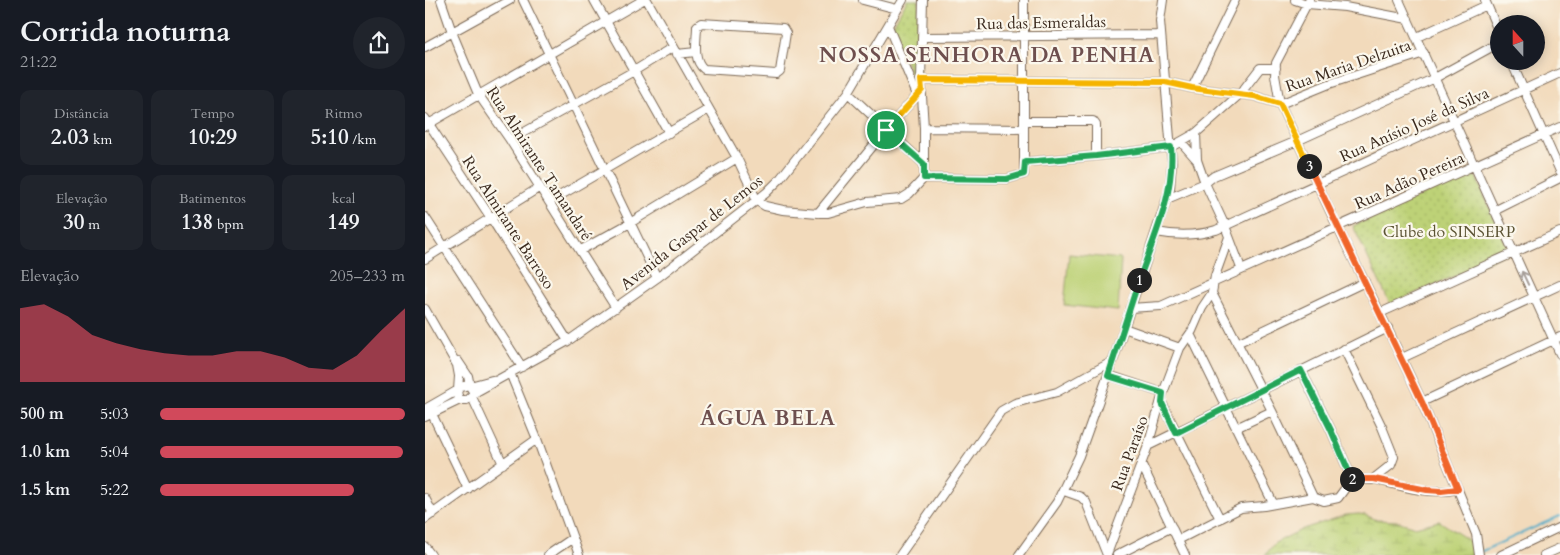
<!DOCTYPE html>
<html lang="pt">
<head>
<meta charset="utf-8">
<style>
	:root { --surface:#171b24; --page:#20242c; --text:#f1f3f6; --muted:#9ea1a6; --accent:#d1495b }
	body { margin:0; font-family:Cardo,serif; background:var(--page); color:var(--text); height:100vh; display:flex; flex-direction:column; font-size:19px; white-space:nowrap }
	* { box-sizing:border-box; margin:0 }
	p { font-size:16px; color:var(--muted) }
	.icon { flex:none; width:28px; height:28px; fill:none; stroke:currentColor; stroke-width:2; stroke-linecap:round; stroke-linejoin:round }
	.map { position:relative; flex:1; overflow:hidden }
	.details { display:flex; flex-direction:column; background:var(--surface); width:425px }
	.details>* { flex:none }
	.needle { width:32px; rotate:339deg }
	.controls { position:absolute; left:1065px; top:15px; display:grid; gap:10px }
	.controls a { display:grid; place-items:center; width:55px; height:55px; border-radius:50%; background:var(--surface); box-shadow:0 2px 12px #0003; font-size:25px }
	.pin { position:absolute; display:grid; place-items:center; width:42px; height:42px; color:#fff; margin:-21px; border:2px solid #fff; border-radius:50%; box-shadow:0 1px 5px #0007 }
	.km { position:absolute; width:25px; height:25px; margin:-12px; border-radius:50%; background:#222; color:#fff; font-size:14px; line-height:25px; text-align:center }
	.round { display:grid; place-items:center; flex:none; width:52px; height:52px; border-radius:26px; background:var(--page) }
	.overview { display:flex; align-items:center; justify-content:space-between; height:85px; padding:0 20px }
	h1 { font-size:28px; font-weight:800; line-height:38px }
	.stats { display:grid; grid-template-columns:repeat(3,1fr); gap:8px; height:85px; padding:5px 20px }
	.stats div { display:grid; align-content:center; border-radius:10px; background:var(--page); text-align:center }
	.stats b { font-size:21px; font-weight:800 }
	.stats small { font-size:14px; font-weight:400 }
	.stats p { font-size:14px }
	.chart { height:140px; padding:10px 20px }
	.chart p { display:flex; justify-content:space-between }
	.chart svg { width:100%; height:90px; margin-top:5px; fill:var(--accent); opacity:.7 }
	ul { padding:0 20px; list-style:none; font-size:16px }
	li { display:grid; grid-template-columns:80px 60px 1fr; align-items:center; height:38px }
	li i { height:12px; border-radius:6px; background:var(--accent) }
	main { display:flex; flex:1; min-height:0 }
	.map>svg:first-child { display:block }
	.grass { fill:#bdd277; stroke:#7c7e4a }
	.wetland { fill:url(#wetland-marsh); stroke:#7c7e4a }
	.park { fill:url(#park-dots); stroke:#7c7e4a }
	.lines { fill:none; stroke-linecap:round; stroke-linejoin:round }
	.stream { stroke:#4aacc9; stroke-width:2 }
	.minor-casing { stroke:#7b6855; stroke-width:10 }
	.minor { stroke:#fff; stroke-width:8 }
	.oneway { stroke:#a79f9a }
	.split-1-casing { stroke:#fff; stroke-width:10 }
	.split-2-casing { stroke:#fff; stroke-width:10 }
	.split-3-casing { stroke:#fff; stroke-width:10 }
	.split-4-casing { stroke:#fff; stroke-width:10 }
	.split-1 { stroke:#22a559; stroke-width:6 }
	.split-2 { stroke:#22a559; stroke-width:6 }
	.split-3 { stroke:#f0652b; stroke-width:6 }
	.split-4 { stroke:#f5b400; stroke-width:6 }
	.labels { text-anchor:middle; stroke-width:4.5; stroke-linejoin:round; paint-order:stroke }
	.street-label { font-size:16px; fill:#3b2a1e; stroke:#fbf7ec }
	.park-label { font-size:16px; fill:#5c5434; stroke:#fbf7ec }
	.district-label { font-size:21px; font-weight:bold; letter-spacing:1px; fill:#6e4f4e; stroke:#fbf7ec }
</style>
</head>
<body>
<main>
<section class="details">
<div class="overview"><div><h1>Corrida noturna</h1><p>21:22</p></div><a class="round"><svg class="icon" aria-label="share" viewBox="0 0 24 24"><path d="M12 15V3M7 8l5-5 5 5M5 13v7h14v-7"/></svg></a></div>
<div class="stats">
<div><p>Distância</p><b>2.03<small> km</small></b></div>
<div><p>Tempo</p><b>10:29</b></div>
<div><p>Ritmo</p><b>5:10<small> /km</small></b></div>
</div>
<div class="stats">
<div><p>Elevação</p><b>30<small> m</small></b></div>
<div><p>Batimentos</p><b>138<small> bpm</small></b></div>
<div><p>kcal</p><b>149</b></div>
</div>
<div class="chart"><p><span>Elevação</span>205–233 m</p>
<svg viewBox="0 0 160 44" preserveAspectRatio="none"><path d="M0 44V8L10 6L20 12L30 21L40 25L50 28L60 30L70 31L80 31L90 29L100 29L110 32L120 37L130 38L140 31L150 19L160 8V44z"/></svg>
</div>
<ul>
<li><b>500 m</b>5:03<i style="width:100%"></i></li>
<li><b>1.0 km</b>5:04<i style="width:99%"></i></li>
<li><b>1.5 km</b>5:22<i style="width:79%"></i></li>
</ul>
</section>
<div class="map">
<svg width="1135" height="555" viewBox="0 0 1135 555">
	<defs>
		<pattern id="wetland-marsh" width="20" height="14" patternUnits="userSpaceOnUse" patternTransform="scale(1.25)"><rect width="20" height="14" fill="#bdd277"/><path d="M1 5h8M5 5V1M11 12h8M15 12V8" fill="none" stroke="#a3b466"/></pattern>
		<pattern id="park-dots" width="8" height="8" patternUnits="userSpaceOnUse" patternTransform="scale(1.25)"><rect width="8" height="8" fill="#bdd277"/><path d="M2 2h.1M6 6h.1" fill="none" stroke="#a3b466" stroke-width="1.8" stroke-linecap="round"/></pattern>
	</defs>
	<rect width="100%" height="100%" fill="#fbf7ec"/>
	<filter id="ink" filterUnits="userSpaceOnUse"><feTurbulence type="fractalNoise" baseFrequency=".02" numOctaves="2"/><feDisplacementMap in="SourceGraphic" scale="10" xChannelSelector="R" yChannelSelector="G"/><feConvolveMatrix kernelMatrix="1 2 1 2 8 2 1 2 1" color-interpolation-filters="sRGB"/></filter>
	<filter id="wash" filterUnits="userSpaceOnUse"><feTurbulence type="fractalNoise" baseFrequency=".0096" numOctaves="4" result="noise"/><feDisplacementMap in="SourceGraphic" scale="20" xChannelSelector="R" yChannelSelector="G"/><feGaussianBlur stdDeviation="1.12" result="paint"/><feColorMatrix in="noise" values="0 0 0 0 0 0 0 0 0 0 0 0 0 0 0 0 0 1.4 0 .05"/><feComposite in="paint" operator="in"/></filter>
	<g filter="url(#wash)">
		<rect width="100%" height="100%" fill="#f2dabb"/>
		<!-- grass -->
		<path class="grass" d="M644,254L696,259L693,311L639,305Z"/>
		<!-- wetland -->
		<path class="wetland" d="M934,514L940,515L952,520L972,521L990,527L1014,521L1054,547L1055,555H840L850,543L878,529L921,515Z"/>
		<!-- park -->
		<path class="park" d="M482,0H494V88L491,89L467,27Z
			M1047,173L1051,177L1085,252L965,304L928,226Z"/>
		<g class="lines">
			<!-- stream -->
			<path class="stream" d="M1055,552L1135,516"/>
		</g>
	</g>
	<g filter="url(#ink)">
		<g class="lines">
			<defs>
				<path id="minor" d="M16,0L27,32L53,94L85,140L191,308
					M98,0L232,278
					M169,0L244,133
					M222,0L312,158L332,201L340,206L358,210L393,213H403L442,202L476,199L484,194L499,178
					M438,0L472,9
					M498,0L496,80L499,128V178
					M870,0L882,4L920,7L983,19
					M884,0L851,63L850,75L855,104L912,226L955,313L997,402L1051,534L1054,555
					M974,0L1135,354
					M1060,0L1074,33
					M276,23L358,28L361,33L355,71L351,74L279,69C267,60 272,39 272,26Z
					M463,26L492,95
					M498,37L735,35
					M992,37L1062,5
					M0,47L85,0
					M252,54L271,52
					M1086,61L1135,171
					M496,80L740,82L767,88L829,96L855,104L904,84L999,53
					M767,88L810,0
					M423,93L499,164
					M0,118L66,218L143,341
					M599,121H668L671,125V156
					M0,126L218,0
					M499,128L599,129
					M771,133L772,160L780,183L800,226L816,268
					M85,140L209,71L248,47
					M756,142L772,160
					M600,162L671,156L746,147L771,133L815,94L835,68H851
					M499,178L582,179L599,174V0
					M742,199L780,183L789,176L872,141L1010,78L1074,43
					M124,202L284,109
					M1069,211L1135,178
					M393,213L461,130L497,90
					M0,217L97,367
					M731,232C752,236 771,236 791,230L1135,73
					M156,250L205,223L312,158
					M0,259L115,187
					M787,293L847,411L888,497
					M705,308L736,306L1135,127
					M0,309L32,365L34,376L33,390L0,409
					M955,313L1135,232
					M699,328L755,348
					M765,334L848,503
					M812,343L940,282
					M977,358L1135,285
					M33,361L43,376L45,386L67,380
					M876,370L906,430L927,479
					M85,373L112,439L154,555
					M683,375L738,393
					M49,393L143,341L232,278L341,193L354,180L423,93L478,0
					M47,397L78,464
					M997,402L1135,337
					M737,403L795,519
					M7,414L43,489
					M0,417L35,400H42L49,393L44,385L35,387C31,392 32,394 35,400
					M811,428L847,411
					M723,446L963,328
					M716,463L760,555
					M949,479C975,486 1006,496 1033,489
					M639,491L656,497L661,502L682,555
					M0,498L8,514
					M0,519L112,439
					M753,540L816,508L839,506L888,497L899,501L913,498L927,479L947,480L966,465L969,457L957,427L919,349
					M0,547L6,555
					M682,554L723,446L738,393L755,348L767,331L777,308L787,293L790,276L804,237
					M123,555L148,538
					M475,555L576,411L590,403L632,392L688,361
					M594,555L632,502L654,456L688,361L745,189L747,162L735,21L738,0
					M692,555L747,527
					M1076,555L1135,527
					M1119,555L1135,548"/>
			</defs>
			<!-- minor casing -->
			<use href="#minor" class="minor-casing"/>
			<!-- minor -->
			<use href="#minor" class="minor"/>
		</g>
		<!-- one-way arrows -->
		<defs><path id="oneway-shaft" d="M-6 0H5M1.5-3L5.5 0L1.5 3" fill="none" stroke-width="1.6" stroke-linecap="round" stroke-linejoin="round" transform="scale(1.25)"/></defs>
		<use class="oneway" href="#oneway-shaft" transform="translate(1100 278) rotate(-115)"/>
	</g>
	<g class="lines" filter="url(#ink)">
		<defs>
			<path id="split-1" d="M461,130L499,164V178L582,179L599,174L600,162L671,156L746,147C750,194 729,237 714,280"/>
			<path id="split-2" d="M714,280L683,376L738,393L737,403L751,433L876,370L906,430L927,479"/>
			<path id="split-3" d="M884,166L997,402L1033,489L1016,491L1002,490L949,479H927"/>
			<path id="split-4" d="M461,130L497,90L496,80L740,82L767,88L829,96L855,104L884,166"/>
		</defs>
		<!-- split-1 casing -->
		<use href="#split-1" class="split-1-casing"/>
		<!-- split-2 casing -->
		<use href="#split-2" class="split-2-casing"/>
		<!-- split-3 casing -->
		<use href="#split-3" class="split-3-casing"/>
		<!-- split-4 casing -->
		<use href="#split-4" class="split-4-casing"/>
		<!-- split-1 -->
		<use href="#split-1" class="split-1"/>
		<!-- split-2 -->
		<use href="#split-2" class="split-2"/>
		<!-- split-3 -->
		<use href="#split-3" class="split-3"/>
		<!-- split-4 -->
		<use href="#split-4" class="split-4"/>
	</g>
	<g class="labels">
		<!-- street labels -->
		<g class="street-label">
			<text transform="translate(616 22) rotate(-1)" y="6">Rua das Esmeraldas</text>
			<text transform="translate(923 65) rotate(-19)" y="6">Rua Maria Delzuita</text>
			<text transform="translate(989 124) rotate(-24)" y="6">Rua Anísio José da Silva</text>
			<text transform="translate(115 163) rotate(57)" y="6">Rua Almirante Tamandaré</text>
			<text transform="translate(984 180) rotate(-24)" y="6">Rua Adão Pereira</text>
			<text transform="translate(84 222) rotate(57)" y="6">Rua Almirante Barroso</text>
			<text transform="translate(266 232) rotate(-38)" y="6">Avenida Gaspar de Lemos</text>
			<text transform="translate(704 453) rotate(-70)" y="6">Rua Paraíso</text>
		</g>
		<!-- park labels -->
		<g class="park-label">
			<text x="1024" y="237">Clube do SINSERP</text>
		</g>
		<!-- district labels -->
		<g class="district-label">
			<text x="562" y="62">NOSSA SENHORA DA PENHA</text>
			<text x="343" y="425">ÁGUA BELA</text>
		</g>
	</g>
</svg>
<div class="controls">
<a><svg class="needle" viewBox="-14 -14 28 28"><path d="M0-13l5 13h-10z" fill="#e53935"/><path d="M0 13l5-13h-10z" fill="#9ea1a6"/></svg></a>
</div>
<div class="pin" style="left:461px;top:130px;background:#1e9e55"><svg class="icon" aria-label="arrive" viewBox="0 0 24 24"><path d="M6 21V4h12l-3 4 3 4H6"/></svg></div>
<b class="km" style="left:714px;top:280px">1</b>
<b class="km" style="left:927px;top:479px">2</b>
<b class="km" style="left:884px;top:166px">3</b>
</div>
</main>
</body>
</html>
